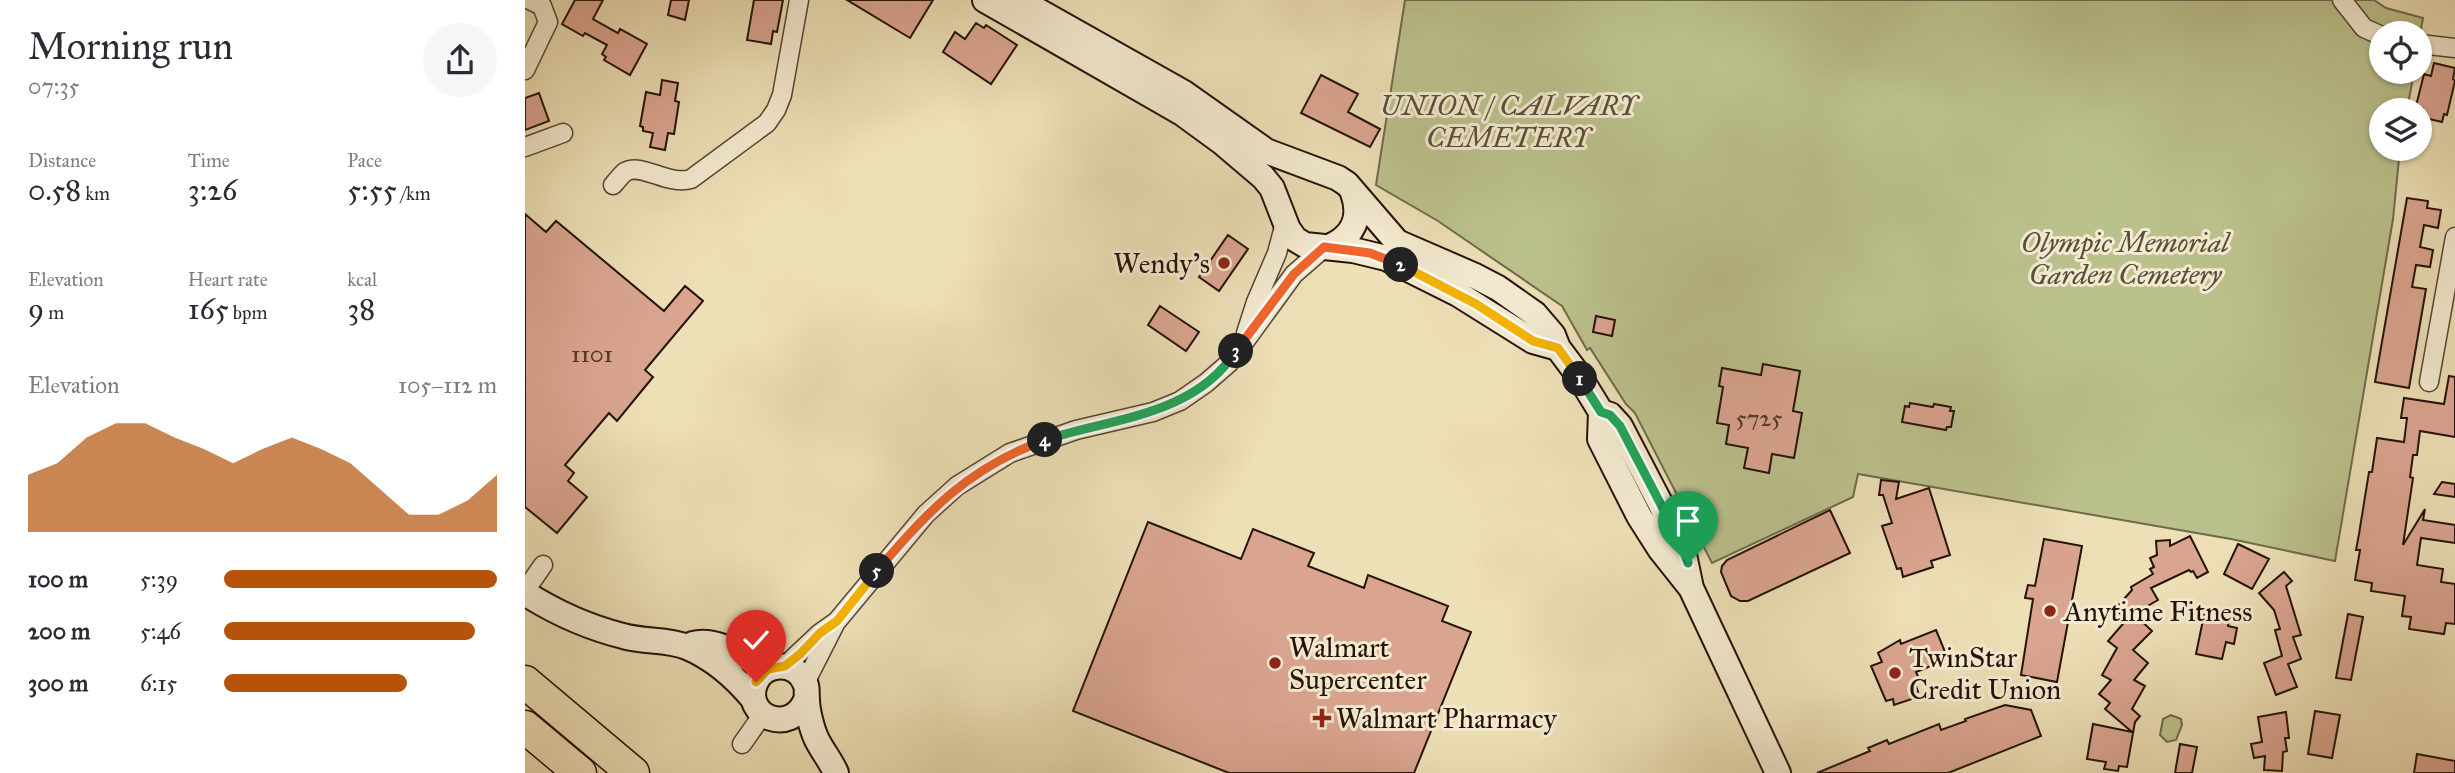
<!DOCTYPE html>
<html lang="en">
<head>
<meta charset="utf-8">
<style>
	:root { --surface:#fff; --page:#f7f7f7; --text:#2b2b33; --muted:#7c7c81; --accent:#b45309 }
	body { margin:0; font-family:"IM FELL Great Primer",serif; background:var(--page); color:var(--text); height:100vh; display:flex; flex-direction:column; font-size:26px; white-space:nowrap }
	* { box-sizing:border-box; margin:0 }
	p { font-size:23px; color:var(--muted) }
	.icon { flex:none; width:38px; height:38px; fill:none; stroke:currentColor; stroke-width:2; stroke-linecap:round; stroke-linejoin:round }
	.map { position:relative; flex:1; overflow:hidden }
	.details { display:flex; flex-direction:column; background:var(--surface); width:525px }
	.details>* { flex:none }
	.controls { position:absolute; left:1844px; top:21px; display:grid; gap:14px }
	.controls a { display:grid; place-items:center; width:63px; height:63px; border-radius:50%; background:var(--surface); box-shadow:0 2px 5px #0004; font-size:35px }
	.pin { position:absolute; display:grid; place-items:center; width:60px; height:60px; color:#fff; margin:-72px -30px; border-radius:50% 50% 50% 0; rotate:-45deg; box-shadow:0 0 7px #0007 }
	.pin .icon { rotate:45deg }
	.km { position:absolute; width:35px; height:35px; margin:-18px; border-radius:50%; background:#222; color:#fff; font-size:19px; line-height:35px; text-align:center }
	.round { display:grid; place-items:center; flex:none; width:74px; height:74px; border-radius:37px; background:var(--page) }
	.headline { display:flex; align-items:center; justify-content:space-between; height:119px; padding:0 28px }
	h1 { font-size:38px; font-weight:600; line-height:52px }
	.stats { display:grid; grid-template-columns:repeat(3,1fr); gap:10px; height:119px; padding:7px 28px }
	.stats div { display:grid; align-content:center }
	.stats b { font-size:30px; font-weight:600 }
	.stats small { font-size:19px; font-weight:400 }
	.stats p { font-size:19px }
	.chart { height:196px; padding:14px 28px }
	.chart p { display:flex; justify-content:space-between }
	.chart svg { width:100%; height:126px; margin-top:7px; fill:var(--accent); opacity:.7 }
	ul { padding:0 28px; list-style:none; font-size:23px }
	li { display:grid; grid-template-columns:112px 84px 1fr; align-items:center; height:52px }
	li i { height:18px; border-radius:9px; background:var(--accent) }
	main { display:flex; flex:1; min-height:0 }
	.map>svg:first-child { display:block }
	.green { fill:#bbc18c; stroke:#706a4c; stroke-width:2 }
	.building { fill:#daa590; stroke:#24120b; stroke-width:2 }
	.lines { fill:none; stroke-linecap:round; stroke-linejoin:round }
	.street-casing { stroke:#564536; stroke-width:21 }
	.secondary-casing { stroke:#24120b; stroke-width:28 }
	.highway-casing { stroke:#24120b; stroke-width:35 }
	.street { stroke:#f3ead0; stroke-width:18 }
	.secondary { stroke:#f3ead0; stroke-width:24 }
	.highway { stroke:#eddfb6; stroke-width:32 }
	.split-1-casing { stroke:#fff; stroke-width:14 }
	.split-2-casing { stroke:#fff; stroke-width:14 }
	.split-3-casing { stroke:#fff; stroke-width:14 }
	.split-4-casing { stroke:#fff; stroke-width:14 }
	.split-5-casing { stroke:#fff; stroke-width:14 }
	.split-6-casing { stroke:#fff; stroke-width:14 }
	.split-1 { stroke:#22a559; stroke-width:9 }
	.split-2 { stroke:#f5b400; stroke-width:9 }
	.split-3 { stroke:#f0652b; stroke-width:9 }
	.split-4 { stroke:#22a559; stroke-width:9 }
	.split-5 { stroke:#f0652b; stroke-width:9 }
	.split-6 { stroke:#f5b400; stroke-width:9 }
	.poi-dot { fill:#8f2418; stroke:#f3ead0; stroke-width:2.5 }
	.labels { text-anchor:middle; stroke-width:6; stroke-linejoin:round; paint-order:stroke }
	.number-label { font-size:24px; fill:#52372c }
	.park-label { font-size:28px; font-style:italic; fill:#594f38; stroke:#f3ead0 }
	.poi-label { font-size:28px; fill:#24120b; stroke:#f3ead0; text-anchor:start }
</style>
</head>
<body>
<main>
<section class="details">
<div class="headline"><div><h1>Morning run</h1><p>07:35</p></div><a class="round"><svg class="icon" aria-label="share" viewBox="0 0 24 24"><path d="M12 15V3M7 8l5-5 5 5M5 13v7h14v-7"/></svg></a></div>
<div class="stats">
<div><p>Distance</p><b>0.58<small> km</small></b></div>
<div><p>Time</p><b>3:26</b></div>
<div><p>Pace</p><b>5:55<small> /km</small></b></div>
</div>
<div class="stats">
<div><p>Elevation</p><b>9<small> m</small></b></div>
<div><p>Heart rate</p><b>165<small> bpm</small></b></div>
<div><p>kcal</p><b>38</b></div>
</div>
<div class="chart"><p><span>Elevation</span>105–112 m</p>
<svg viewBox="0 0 160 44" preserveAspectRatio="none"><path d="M0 44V24L10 20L20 11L30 6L40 6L50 11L60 15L70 20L80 15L90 11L100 15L110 20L120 29L130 38L140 38L150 33L160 24V44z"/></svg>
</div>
<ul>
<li><b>100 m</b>5:39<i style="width:100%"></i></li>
<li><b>200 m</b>5:46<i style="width:92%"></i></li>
<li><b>300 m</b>6:15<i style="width:67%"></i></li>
</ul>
</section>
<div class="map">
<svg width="1930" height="773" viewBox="0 0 1930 773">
	<rect width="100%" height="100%" fill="#eddfb6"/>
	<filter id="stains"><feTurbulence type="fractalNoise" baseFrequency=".00286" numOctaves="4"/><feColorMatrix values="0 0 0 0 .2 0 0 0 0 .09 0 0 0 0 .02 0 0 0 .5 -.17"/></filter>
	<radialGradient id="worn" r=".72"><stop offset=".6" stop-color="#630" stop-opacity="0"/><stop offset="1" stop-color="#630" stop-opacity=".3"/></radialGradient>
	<!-- green -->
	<path class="green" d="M880,0H1849L1861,8L1898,18L1895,35V33H1857V72H1889L1882,110H1857V149H1875L1868,219L1810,561L1706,539L1333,474L1328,497L1187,563L1110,413L1101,404L1065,348L1062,350L1037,306L913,221L851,185Z
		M1646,715L1656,719L1657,725L1651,740L1642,742L1635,735L1638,719Z"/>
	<!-- building -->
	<path class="building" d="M50,0H78L68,19L93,33L95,29L122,44L105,75L79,60L81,57L77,54L82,45L60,33L58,36L37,24Z
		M146,0H164L160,20L143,15Z
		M229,0H258L252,32L248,31L246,44L222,40Z
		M322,0H408L385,38Z
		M451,23L459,28L461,25L492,45L466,84L418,52L430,32L440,39Z
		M1909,63L1930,68L1928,79L1930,81L1922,115L1919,114L1917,122L1896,117L1898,108L1891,106L1899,74L1906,76Z
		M796,75L833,94L823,112L855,129L845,147L776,113Z
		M137,80L153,83L150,101L154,102L149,134L143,133L140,150L125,147L128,133L118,131V127L115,126L121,92L135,95Z
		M14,93L24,121L0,130V98Z
		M1882,198L1903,201L1902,208L1916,210L1913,228L1899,225L1895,247L1908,250L1905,267L1891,265L1887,287L1901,289L1884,388L1850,382Z
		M0,214L21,232L31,221L139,311L160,286L178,301L120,370L128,377L92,421L84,413L40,465L49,473L43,481L62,497L32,533L0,507Z
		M703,235L723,249L694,291L674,277Z
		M635,306L674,332L661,351L623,325Z
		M1071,316L1090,320L1087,336L1068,332Z
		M1238,364L1275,371L1268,411L1277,413L1269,458L1247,454L1244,473L1219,468L1223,448L1201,444L1204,425L1192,423L1198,387L1194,386L1197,368L1236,375Z
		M1924,376L1930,377V437L1895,431L1892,455H1888L1885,477L1888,478L1878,545L1900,509L1898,520L1930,525V543L1896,538L1892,565L1918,569L1916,582L1930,584V624L1921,623L1919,634L1884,629L1886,617L1877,616L1880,596L1846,591L1847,583L1830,580L1835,550H1831L1834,534L1844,472H1847L1852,438L1879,442L1882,418H1876L1879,398L1919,404Z
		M1385,403L1408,407L1409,404L1426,407L1425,411H1429L1426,427H1422L1421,430L1377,422L1380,406L1384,407Z
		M1356,480L1374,482L1371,499L1404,488L1425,555L1406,561L1408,567L1378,577L1376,568L1372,569L1357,526L1367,523L1358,495H1354Z
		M1917,482L1930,484V497L1909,494Z
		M1305,510L1325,553L1223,601H1215L1206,596L1196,572L1197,566L1202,560Z
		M623,522L716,559L728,529L789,553L783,566L839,588L843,575L923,606L917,621L946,632L889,773H704L548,711Z
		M1665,536L1683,572L1672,578L1668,571L1666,572L1664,570L1626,588L1633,600L1609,614L1627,631L1608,650L1623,663L1609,680L1620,686L1607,709L1615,716L1610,722L1602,767L1594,766L1593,771L1579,769L1581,762L1562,759L1568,724L1607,732L1580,709L1585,703L1574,694L1586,680L1577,675L1592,648L1583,641L1603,618L1601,619L1590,609L1607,590L1606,587L1628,574L1625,569L1629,567L1625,558L1632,555L1631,541L1645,540V546Z
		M1519,539L1557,546L1532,682L1496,675L1508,599L1500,598L1503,585L1510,586Z
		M1713,544L1744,559L1727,589L1699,574Z
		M1759,572L1767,581L1761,586L1776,635L1768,637L1776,659L1763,664L1772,687L1751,695L1739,663L1757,656L1750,630L1755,629L1749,610L1734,593Z
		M1823,614L1838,617L1826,680L1811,678Z
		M1679,615L1704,620L1703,626L1712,628L1709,644L1701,642L1697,659L1671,654Z
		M1411,630L1423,659L1391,672L1395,681L1390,683L1393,692L1385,695L1387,699L1369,705L1368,699L1361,701L1346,666L1357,662L1353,653L1375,640L1376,644Z
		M1480,705L1506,710L1516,736L1423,773H1292L1345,751L1343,748L1362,740L1364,744L1414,724L1416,730L1441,721L1440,719Z
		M1790,711L1815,715L1807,758L1783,754Z
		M1761,712L1764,738H1760L1762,751L1758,752L1757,771L1739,770L1740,756L1729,758L1726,744L1737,742L1733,717Z
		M1655,744L1672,747L1667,773H1650Z
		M1892,754L1930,761V773H1889Z"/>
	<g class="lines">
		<defs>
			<path id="street" d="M1817,0L1839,28L1857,36
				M1895,44L1930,48
				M0,70L23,22L17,6L5,0
				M0,147L38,133
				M88,185C91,182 96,175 100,172C116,162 143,186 166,179L242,123L251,110L257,95L274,0
				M721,333L731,302L752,253L760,223
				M1904,382L1930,237
				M0,591L18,565
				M260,666L295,633L312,621L401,514L432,486L485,453L551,430L628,412L655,401L681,383L704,363L769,274L799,248
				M280,683L310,624
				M217,744L238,714"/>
			<path id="secondary" d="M460,0L657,113L698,143L738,177L747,188L763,229L770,239L780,245L828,250L861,258L933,294L1008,341L1033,348
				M494,0L659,93L741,151L813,178L822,184L872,242L948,275L973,288L1010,314L1028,335L1033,348L1054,376L1076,412L1085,415L1095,426L1157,545L1166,588
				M804,247C828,237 837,218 828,193
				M1076,412L1075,439L1114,516L1135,549L1166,588L1253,773
				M0,593C31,613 63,627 98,636C118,642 143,639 162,647C188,658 211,678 229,700
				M168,644C192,637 222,659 243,669
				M281,700C266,736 218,717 230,684C238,662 271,660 280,683C283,688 281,693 282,699C282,710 287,730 292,740C298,752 306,761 311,773"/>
			<path id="highway" d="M0,682L108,773
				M0,727L55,773"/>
		</defs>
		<!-- street casing -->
		<use href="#street" class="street-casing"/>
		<!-- secondary casing -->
		<use href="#secondary" class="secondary-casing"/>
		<!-- highway casing -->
		<use href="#highway" class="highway-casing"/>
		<!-- street -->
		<use href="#street" class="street"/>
		<!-- secondary -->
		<use href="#secondary" class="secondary"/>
		<!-- highway -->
		<use href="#highway" class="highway"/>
	</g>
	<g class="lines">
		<defs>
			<path id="split-1" d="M1055,379L1076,412L1085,415L1095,426L1157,545L1163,563"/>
			<path id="split-2" d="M876,265L951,304L1008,341L1033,348L1055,379"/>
			<path id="split-3" d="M711,351L769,274L799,247L845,253L876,265"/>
			<path id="split-4" d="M520,440C587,418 669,416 711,351"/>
			<path id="split-5" d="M352,571C402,511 445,467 520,440"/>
			<path id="split-6" d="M231,682L243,669L260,666L275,654L295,633L312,621L352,571"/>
		</defs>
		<!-- split-1 casing -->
		<use href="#split-1" class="split-1-casing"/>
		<!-- split-2 casing -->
		<use href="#split-2" class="split-2-casing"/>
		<!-- split-3 casing -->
		<use href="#split-3" class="split-3-casing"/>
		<!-- split-4 casing -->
		<use href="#split-4" class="split-4-casing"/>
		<!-- split-5 casing -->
		<use href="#split-5" class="split-5-casing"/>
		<!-- split-6 casing -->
		<use href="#split-6" class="split-6-casing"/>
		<!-- split-1 -->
		<use href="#split-1" class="split-1"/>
		<!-- split-2 -->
		<use href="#split-2" class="split-2"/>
		<!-- split-3 -->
		<use href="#split-3" class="split-3"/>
		<!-- split-4 -->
		<use href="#split-4" class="split-4"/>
		<!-- split-5 -->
		<use href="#split-5" class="split-5"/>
		<!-- split-6 -->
		<use href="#split-6" class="split-6"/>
	</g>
	<!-- markers -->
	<g class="poi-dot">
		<circle cx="699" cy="263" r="7"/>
		<circle cx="1525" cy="611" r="7"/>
		<circle cx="750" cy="663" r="7"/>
		<circle cx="1370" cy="673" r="7"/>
		<path d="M793.5 707.5h7v7h7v7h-7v7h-7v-7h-7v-7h7z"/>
	</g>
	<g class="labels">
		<!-- number labels -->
		<g class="number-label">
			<text x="67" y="362">1101</text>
			<text x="1234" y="426">5725</text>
		</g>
		<!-- park labels -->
		<g class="park-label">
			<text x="983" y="115">UNION / CALVARY<tspan x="983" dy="32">CEMETERY</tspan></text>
			<text x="1600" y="252">Olympic Memorial<tspan x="1600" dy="32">Garden Cemetery</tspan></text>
		</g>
		<!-- poi labels -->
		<g class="poi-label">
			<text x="685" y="273" text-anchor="end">Wendy's</text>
			<text x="1539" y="621">Anytime Fitness</text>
			<text x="764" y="657">Walmart<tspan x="764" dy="32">Supercenter</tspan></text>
			<text x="1384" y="667">TwinStar<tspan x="1384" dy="32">Credit Union</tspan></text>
			<text x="811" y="728">Walmart Pharmacy</text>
		</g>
	</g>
	<rect width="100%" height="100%" filter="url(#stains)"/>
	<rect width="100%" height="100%" fill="url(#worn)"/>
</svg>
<div class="controls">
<a><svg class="icon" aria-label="locate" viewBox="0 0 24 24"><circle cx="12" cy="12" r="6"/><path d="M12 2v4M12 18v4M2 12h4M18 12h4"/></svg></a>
<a><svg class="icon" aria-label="layers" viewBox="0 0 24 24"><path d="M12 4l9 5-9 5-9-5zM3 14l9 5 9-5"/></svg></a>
</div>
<div class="pin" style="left:1163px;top:563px;background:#1e9e55"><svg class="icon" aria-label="arrive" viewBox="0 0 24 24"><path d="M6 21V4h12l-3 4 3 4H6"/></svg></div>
<div class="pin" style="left:231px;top:682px;background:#d93025"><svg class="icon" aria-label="check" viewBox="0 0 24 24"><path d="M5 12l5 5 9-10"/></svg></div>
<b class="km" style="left:1055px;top:379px">1</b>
<b class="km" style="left:876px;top:265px">2</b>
<b class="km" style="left:711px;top:351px">3</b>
<b class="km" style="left:520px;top:440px">4</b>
<b class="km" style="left:352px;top:571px">5</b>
</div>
</main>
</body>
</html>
